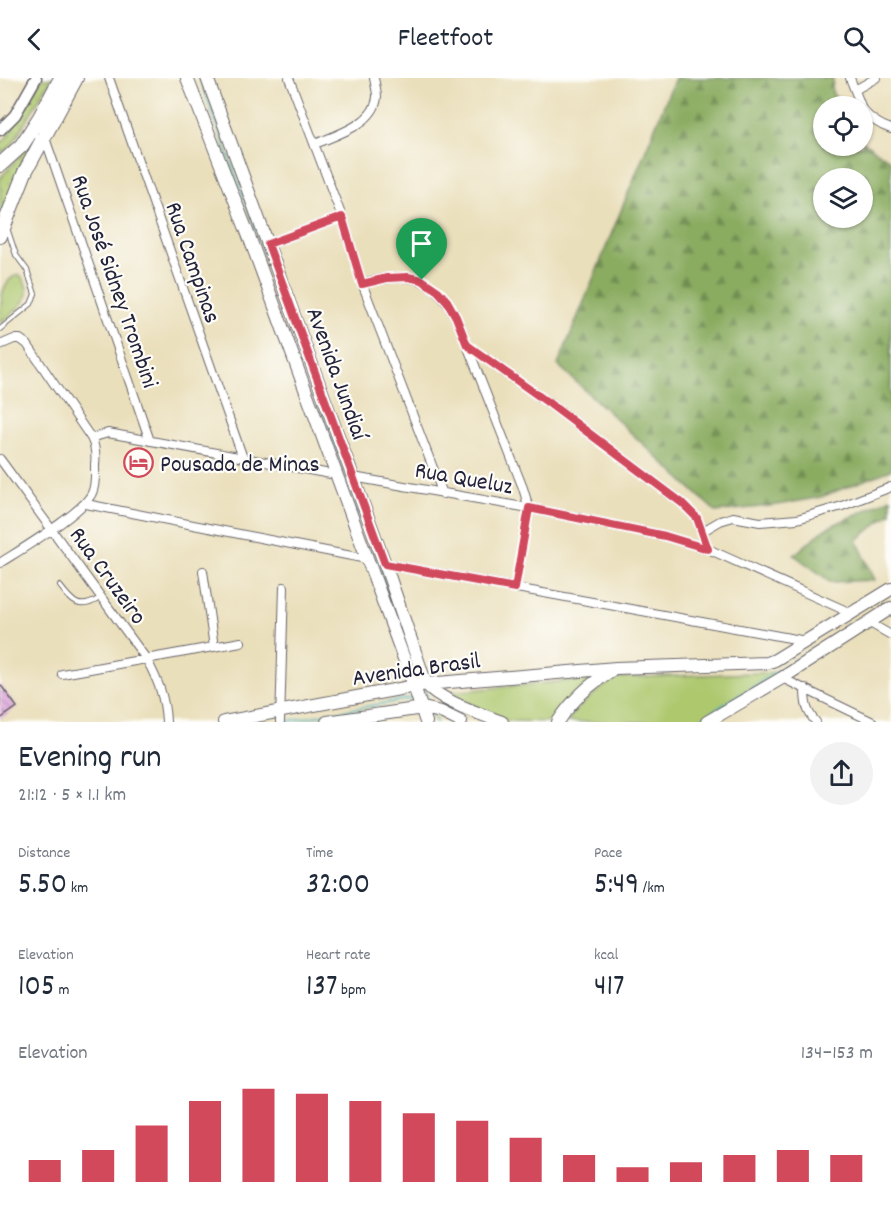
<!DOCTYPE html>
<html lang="en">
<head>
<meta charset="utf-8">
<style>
	:root { --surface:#fff; --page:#f2f2f3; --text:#1f2937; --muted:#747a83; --accent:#d1495b }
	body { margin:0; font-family:Dekko,sans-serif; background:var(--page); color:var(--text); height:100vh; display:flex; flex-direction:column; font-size:22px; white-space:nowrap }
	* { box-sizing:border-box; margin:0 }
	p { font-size:20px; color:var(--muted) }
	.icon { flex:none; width:33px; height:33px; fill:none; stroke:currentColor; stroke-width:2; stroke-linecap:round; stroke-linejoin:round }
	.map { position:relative; height:644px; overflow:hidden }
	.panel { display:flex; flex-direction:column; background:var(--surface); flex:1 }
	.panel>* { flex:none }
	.tools { position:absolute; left:813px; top:18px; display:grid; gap:12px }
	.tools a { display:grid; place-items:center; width:60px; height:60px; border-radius:50%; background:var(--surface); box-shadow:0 2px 4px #0004; font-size:30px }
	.pin { position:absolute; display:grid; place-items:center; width:51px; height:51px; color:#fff; margin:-62px -26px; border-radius:50% 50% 50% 0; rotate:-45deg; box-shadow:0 0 6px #0007 }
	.pin .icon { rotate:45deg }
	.round { display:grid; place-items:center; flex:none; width:63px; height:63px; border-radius:32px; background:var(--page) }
	.overview { display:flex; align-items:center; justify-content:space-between; height:102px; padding:0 18px }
	h1 { font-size:33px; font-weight:600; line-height:45px }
	.figures { display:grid; grid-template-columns:repeat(3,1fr); gap:9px; height:102px; padding:6px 18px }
	.figures div { display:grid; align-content:center }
	.figures b { font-size:30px; font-weight:600 }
	.figures small { font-size:16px; font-weight:400 }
	.figures p { font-size:16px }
	.chart { height:168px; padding:12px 18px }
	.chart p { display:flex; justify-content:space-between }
	.chart svg { width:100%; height:108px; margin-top:6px; stroke:var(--accent); stroke-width:6 }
	header { display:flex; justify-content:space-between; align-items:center; height:78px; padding:0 18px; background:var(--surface); font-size:27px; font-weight:600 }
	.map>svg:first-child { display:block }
	.grass { fill:url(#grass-dots); stroke:#687554; stroke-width:1.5 }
	.forest { fill:url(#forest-firs); stroke:#56674e; stroke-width:1.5; fill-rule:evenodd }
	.park { fill:#aec86e; stroke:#687554; stroke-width:1.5 }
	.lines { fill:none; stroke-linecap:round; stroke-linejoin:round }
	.stream { stroke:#3fafba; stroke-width:2 }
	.building { fill:url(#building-back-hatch) }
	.service-casing { stroke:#686468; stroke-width:6 }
	.minor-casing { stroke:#686468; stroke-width:10 }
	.tertiary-casing { stroke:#686468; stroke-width:13 }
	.secondary-casing { stroke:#686468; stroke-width:14 }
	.primary-casing { stroke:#686468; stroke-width:16 }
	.service { stroke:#fff; stroke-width:4 }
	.minor { stroke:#fff; stroke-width:8 }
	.tertiary { stroke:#fff; stroke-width:10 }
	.secondary { stroke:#fff; stroke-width:12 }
	.primary { stroke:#fff; stroke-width:14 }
	.route-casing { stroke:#fff; stroke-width:12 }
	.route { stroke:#d1495b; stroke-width:8 }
	.labels { text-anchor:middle; stroke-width:4.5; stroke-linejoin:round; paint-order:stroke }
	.street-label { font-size:24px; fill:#22223b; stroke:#fdfcf7 }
	.poi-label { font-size:24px; fill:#22223b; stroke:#fdfcf7; text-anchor:start }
</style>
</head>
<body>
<header><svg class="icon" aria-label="back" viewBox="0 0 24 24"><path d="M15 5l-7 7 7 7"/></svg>Fleetfoot<svg class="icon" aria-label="search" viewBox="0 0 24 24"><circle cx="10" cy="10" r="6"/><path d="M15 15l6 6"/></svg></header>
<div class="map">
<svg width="891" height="644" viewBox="0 0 891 644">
	<defs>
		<pattern id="grass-dots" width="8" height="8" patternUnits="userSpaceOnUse" patternTransform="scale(1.5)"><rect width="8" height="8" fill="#aec86e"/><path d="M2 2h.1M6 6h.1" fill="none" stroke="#95ac60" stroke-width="1.8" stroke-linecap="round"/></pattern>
		<pattern id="forest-firs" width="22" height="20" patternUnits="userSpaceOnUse" patternTransform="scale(1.5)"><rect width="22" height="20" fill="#8aac61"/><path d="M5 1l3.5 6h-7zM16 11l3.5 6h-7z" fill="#708c51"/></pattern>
		<pattern id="building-back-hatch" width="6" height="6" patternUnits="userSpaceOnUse" patternTransform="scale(1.5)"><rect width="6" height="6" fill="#dda5da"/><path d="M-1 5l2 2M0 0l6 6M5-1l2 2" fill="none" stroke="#b386b2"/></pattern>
	</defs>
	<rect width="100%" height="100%" fill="#fdfcf7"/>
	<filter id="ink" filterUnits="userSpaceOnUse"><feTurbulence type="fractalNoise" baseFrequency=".0167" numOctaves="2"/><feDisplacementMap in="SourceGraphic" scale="12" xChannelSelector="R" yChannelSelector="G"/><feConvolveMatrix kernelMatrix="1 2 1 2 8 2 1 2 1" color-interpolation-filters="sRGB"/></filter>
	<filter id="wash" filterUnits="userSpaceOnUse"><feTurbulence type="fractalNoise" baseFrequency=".008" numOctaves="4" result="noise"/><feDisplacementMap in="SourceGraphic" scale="24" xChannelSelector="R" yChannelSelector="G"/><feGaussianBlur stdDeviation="1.35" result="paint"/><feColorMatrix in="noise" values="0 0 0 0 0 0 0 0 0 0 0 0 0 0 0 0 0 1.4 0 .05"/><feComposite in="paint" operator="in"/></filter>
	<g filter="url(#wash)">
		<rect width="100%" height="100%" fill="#eadfbb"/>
		<!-- grass -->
		<path class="grass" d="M42,0H52L10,70L0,75V65L5,62Z
			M34,62L0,139V100Z"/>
		<!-- forest -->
		<path class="forest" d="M675,0H833L832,14L841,28H824V68H862L863,64L891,83V392L821,419L778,427L716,434L558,287ZM824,100H862V140H824Z
			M891,420V435L857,462L875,502L831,504L794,477L825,451Z"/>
		<!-- park -->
		<path class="park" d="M20,197C23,201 26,206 27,211C29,224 10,238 0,245C0,229 0,199 20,197Z
			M784,594L702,644H567C580,625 598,612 617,600Z
			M590,601L553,644L508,643L479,631L449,614Z"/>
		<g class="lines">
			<!-- stream -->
			<path class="stream" d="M200,0L390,518
				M424,611L430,628
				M710,635L891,523
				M433,636L436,644
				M284,644L414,620
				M696,644L705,638"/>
		</g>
		<g id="blocks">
			<!-- building -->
			<path class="building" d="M0,606L17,629L0,641Z"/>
		</g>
	</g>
	<g filter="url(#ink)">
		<use href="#blocks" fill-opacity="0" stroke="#686468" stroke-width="1.5"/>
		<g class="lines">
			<defs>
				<path id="service" d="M0,251L31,226L35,216L27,192L16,177L7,150
					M60,508C73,525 79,533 100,520
					M515,509L529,431"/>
				<path id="minor" d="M109,0L243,380
					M289,0L342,139L362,205L443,416
					M850,0L861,28
					M855,12L876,0
					M862,31C870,41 879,47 891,51
					M44,57L150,363
					M315,66C336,57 375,46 377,19C377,13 375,6 374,0
					M268,166L342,139
					M362,205C408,195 431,194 456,239L523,410L529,430
					M0,267L14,261H20L27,266L91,360C96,369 96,378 95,387C95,396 96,407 92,415C84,434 20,472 0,485
					M467,267L550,326L682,425L697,440L708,471L851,535
					M91,360L108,355L336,397
					M0,381L147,582C158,603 165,619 166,644
					M353,399L529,430L665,458L708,471
					M86,426L367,481
					M703,453L720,443L733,439L760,444L797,441L842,428L891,409
					M385,486L806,563
					M203,493L214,569
					M868,544L891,557
					M62,596L241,564
					M782,600L873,644
					M805,610C805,625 806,633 816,644
					M280,644L284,509"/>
				<path id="tertiary" d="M0,52L15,37L36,0"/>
				<path id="secondary" d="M187,0L250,161L414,608L426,644
					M207,0L385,486L426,606C440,623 481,636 502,644
					M224,644L426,606L616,590L767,585L775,582L891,511
					M327,644L423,630L441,634L461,644
					M558,644C573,621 589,607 612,592
					M707,644L782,600L891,530"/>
				<path id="primary" d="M0,87L22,67L40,39L61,0
					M0,158L25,94L76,0"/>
			</defs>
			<!-- service casing -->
			<use href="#service" class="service-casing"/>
			<!-- minor casing -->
			<use href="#minor" class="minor-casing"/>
			<!-- tertiary casing -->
			<use href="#tertiary" class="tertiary-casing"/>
			<!-- secondary casing -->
			<use href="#secondary" class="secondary-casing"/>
			<!-- primary casing -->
			<use href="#primary" class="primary-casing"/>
			<!-- service -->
			<use href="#service" class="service"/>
			<!-- minor -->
			<use href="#minor" class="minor"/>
			<!-- tertiary -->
			<use href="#tertiary" class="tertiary"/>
			<!-- secondary -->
			<use href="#secondary" class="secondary"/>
			<!-- primary -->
			<use href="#primary" class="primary"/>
		</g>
	</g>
	<g class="lines" filter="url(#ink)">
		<defs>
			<path id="route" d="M342,139L362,206L387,200L408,199L422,202L438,213L447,223L456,239L467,267L550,326L682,425L697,440L708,471L665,458L529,430L515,510L385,486L268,166Z"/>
		</defs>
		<!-- route casing -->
		<use href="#route" class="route-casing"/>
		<!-- route -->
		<use href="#route" class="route"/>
	</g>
	<!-- icons -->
	<defs>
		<symbol id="hotel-ring" viewBox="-11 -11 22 22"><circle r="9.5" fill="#fdfcf7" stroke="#d1495b" stroke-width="1.5"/><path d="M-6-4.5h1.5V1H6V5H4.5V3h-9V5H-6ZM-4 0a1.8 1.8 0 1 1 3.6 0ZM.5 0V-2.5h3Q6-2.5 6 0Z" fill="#d1495b"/></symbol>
	</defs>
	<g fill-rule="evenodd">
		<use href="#hotel-ring" x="122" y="368" width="33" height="33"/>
	</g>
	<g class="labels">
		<!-- street labels -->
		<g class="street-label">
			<text transform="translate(194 184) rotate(71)" y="8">Rua Campinas</text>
			<text transform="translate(116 203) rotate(71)" y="8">Rua José Sidney Trombini</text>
			<text transform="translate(338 295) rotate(70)" y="8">Avenida Jundiaí</text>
			<text transform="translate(464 399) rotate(10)" y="8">Rua Queluz</text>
			<text transform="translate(109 497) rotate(54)" y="8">Rua Cruzeiro</text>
			<text transform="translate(416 590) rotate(-8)" y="8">Avenida Brasil</text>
		</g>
		<!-- poi labels -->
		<g class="poi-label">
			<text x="160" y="393">Pousada de Minas</text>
		</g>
	</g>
</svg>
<div class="tools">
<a><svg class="icon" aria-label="locate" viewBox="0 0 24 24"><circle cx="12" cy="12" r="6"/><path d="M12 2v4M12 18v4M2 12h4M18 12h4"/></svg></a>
<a><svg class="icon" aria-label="layers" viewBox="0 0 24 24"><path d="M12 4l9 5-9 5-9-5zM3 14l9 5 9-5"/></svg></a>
</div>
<div class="pin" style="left:422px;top:202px;background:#1e9e55"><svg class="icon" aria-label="arrive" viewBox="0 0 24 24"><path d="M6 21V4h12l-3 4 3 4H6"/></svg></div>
</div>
<section class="panel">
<div class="overview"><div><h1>Evening run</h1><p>21:12 · 5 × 1.1 km</p></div><a class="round"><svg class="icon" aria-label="share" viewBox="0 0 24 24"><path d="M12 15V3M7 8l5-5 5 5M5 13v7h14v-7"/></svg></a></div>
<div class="figures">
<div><p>Distance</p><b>5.50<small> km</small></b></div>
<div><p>Time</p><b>32:00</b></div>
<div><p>Pace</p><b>5:49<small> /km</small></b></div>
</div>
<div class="figures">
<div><p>Elevation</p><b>105<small> m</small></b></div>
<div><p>Heart rate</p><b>137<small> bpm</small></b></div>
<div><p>kcal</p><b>417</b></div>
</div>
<div class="chart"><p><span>Elevation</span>134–153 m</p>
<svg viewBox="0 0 160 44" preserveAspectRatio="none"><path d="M5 44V35M15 44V31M25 44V21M35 44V11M45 44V6M55 44V8M65 44V11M75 44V16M85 44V19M95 44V26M105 44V33M115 44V38M125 44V36M135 44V33M145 44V31M155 44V33"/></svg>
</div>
</section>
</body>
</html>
